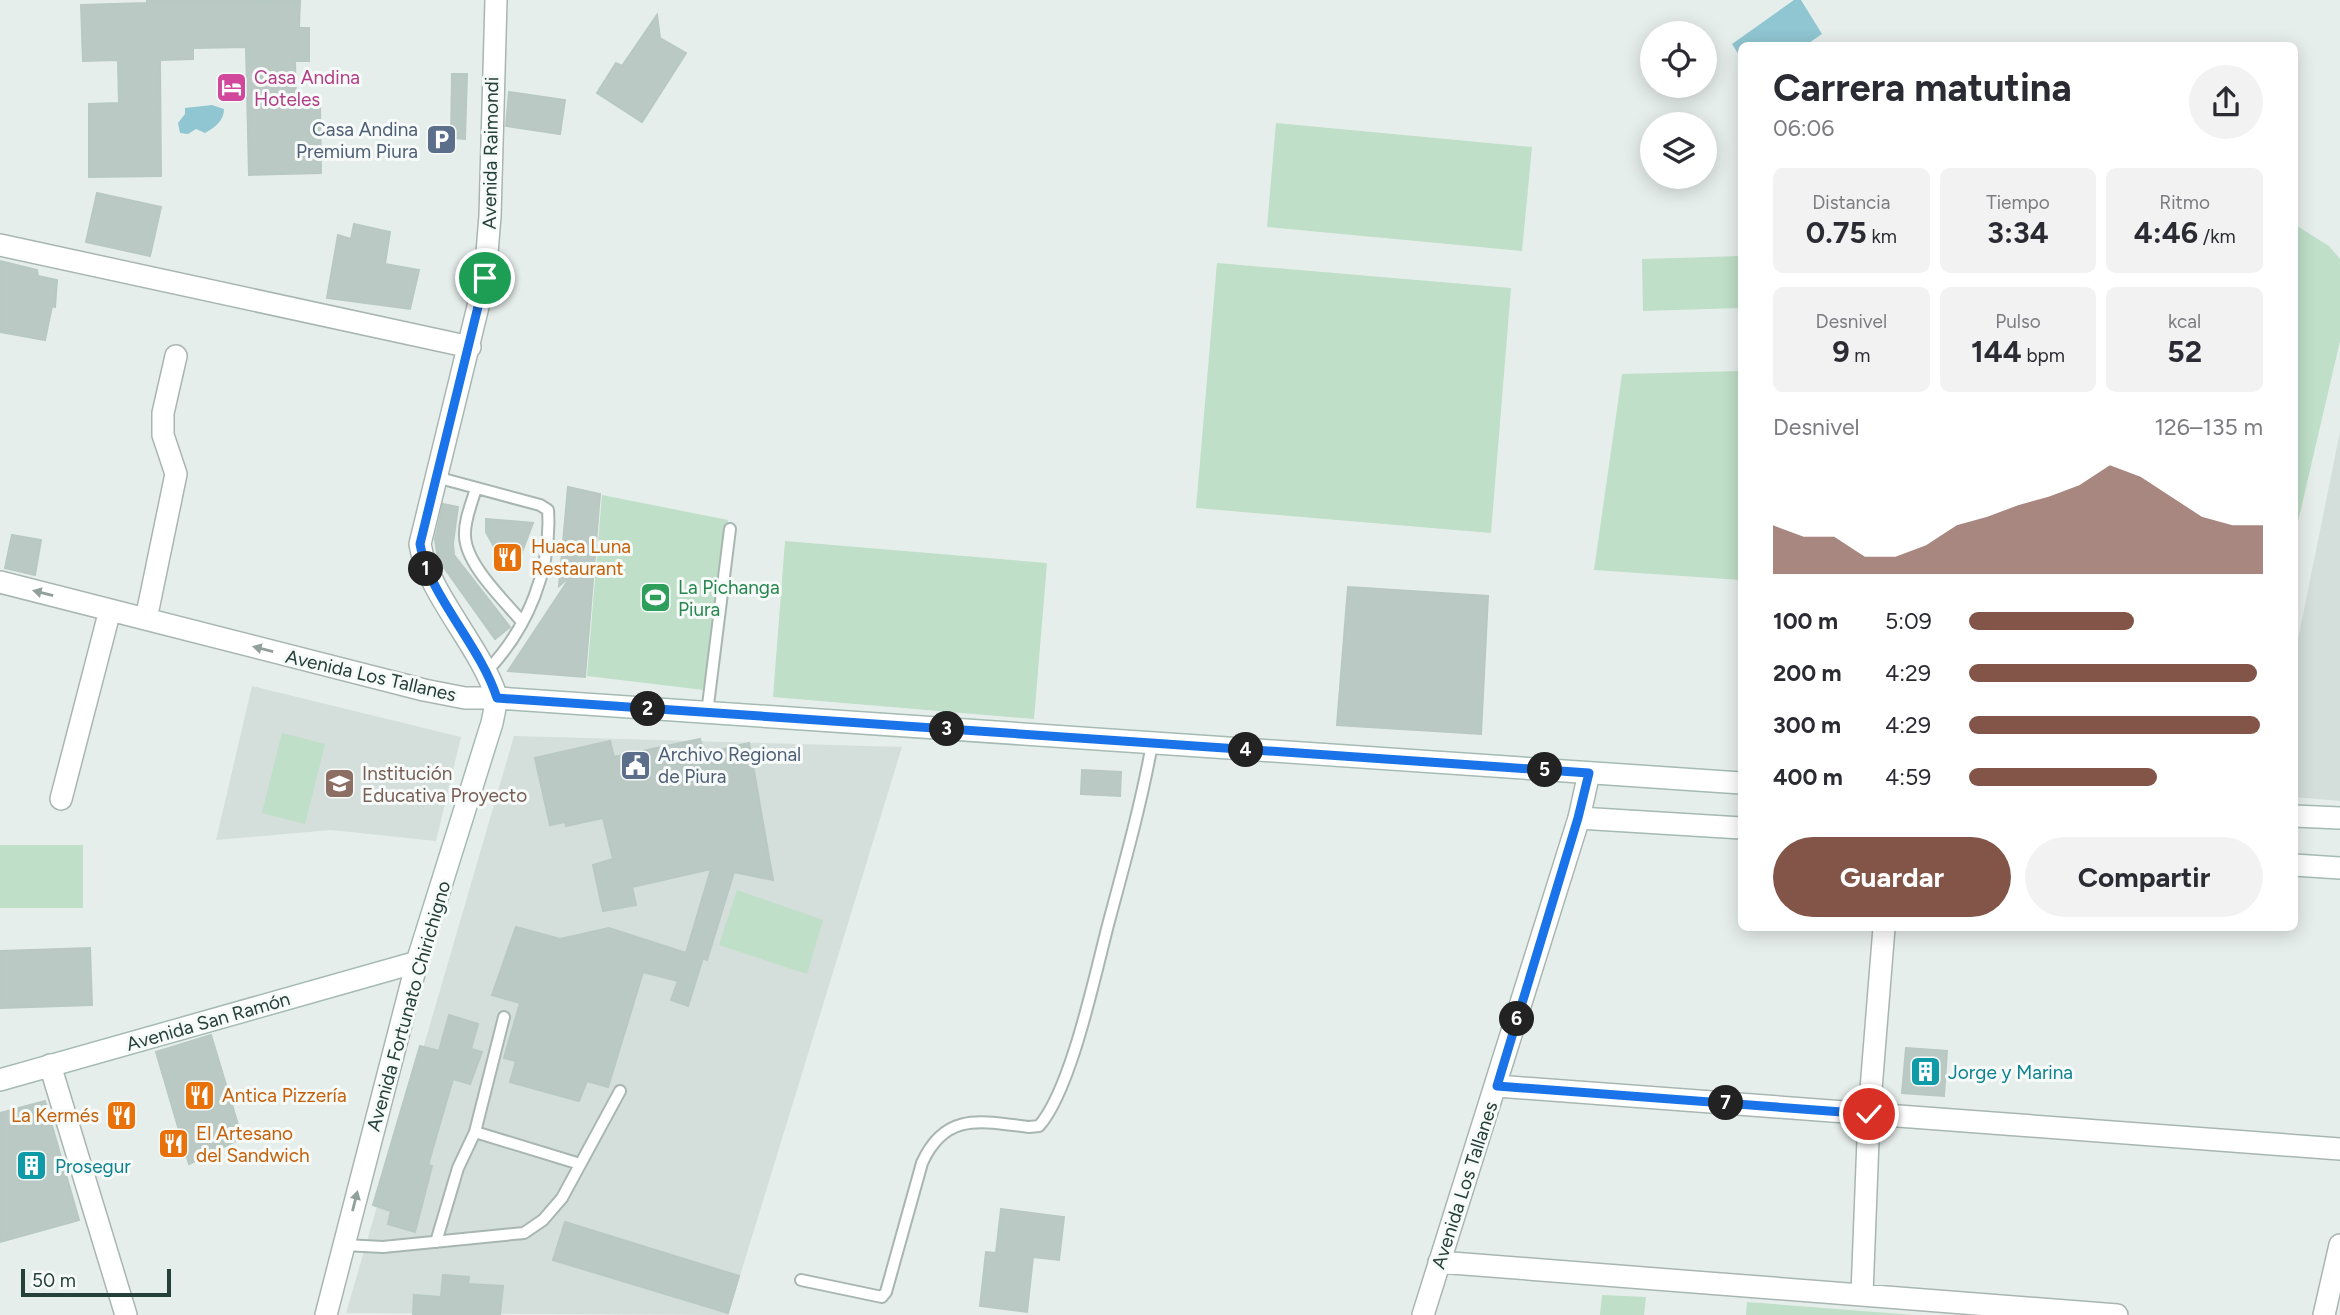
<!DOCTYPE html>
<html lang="es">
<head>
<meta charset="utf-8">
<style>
	:root { --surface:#fff; --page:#f2f2f3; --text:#2b2b33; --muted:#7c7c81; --accent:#835549 }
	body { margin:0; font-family:Figtree,sans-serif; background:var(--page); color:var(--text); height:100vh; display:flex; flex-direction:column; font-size:26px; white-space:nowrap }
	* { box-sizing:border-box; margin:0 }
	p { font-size:23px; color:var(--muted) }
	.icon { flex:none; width:38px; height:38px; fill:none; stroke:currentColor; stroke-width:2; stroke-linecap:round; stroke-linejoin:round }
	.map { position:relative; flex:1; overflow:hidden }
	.details { position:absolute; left:1738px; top:42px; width:560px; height:889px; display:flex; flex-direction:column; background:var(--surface); border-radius:10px; box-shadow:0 4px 18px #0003 }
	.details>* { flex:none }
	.tools { position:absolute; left:1640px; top:21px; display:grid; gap:14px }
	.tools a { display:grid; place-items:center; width:77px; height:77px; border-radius:50%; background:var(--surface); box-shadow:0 4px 18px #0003; font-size:35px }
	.scale { position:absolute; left:21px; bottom:18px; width:150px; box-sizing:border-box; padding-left:7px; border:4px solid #254039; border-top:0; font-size:19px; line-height:24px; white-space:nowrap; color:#254039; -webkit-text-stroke:5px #f6faf9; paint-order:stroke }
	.pin { position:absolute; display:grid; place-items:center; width:60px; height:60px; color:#fff; margin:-30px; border:4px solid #fff; border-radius:50%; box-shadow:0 2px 7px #0007 }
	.km { position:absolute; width:35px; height:35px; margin:-18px; border-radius:50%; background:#222; color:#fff; font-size:19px; line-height:35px; text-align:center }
	.round { display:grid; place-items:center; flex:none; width:74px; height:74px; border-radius:37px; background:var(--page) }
	.head { display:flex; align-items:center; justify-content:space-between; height:119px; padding:0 35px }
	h1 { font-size:38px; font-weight:700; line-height:52px }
	.stats { display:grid; grid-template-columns:repeat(3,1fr); gap:10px; height:119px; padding:7px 35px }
	.stats div { display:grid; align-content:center; border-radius:10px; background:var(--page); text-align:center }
	.stats b { font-size:30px; font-weight:700 }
	.stats small { font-size:19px; font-weight:400 }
	.stats p { font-size:19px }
	.chart { height:196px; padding:14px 35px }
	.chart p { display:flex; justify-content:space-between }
	.chart svg { width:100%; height:126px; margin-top:7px; fill:var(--accent); opacity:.7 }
	.button { display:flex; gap:14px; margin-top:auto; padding:14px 35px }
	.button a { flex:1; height:80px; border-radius:42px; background:var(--accent); color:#fff; font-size:28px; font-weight:700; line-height:80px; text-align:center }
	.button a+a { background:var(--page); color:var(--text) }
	ul { padding:0 35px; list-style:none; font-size:23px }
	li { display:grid; grid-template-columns:112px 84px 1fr; align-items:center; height:52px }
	li i { height:18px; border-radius:9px; background:var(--accent) }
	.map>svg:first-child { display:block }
	.built { fill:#d4deda }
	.green { fill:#bfdfc8 }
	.water { fill:#8fc6d1 }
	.building { fill:#bbc9c4; stroke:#b8c8c2; stroke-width:2 }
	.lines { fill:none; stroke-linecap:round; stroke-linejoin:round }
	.lane-casing { stroke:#a8b6b2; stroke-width:14 }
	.street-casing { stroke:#a8b6b2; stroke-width:24 }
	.secondary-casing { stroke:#a4bab3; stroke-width:24 }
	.lane { stroke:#fff; stroke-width:10 }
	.street { stroke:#fff; stroke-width:21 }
	.secondary { stroke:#fff; stroke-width:21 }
	.oneway { fill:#92a09c }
	.route-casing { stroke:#fff; stroke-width:14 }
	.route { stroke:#1a73e8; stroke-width:9 }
	.labels { text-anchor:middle; stroke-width:6; stroke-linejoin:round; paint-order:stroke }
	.hotel-label { font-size:19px; fill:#b23c85; stroke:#f6faf9; text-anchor:start }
	.service-label { font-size:19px; fill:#4e5e75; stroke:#f6faf9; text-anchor:end }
	.street-label { font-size:19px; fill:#254039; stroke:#f6faf9 }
	.food-label { font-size:19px; fill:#c56008; stroke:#f6faf9; text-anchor:start }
	.leisure-label { font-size:19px; fill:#27864d; stroke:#f6faf9; text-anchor:start }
	.education-label { font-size:19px; fill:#785e54; stroke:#f6faf9; text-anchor:start }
	.culture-label { font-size:19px; fill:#0d838f; stroke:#f6faf9; text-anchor:start }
</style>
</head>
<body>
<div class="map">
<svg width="2340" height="1315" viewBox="0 0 2340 1315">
	<rect width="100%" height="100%" fill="#e6eeeb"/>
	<!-- built -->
	<path class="built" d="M2340,432V801L2294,797V659Z
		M252,686L461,737L436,841L331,830L216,840Z
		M514,736L902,747L728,1315L346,1313Z"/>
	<!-- green -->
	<path class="green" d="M1276,123L1532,147L1522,251L1267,227Z
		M2294,224L2329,246L2340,259V341L2294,539Z
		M1741,256V308L1643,311L1642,259Z
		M1217,263L1511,288L1491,533L1196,508Z
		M1741,371V580L1594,570L1622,374Z
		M602,495L728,520L704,690L587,676Z
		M785,541L1047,563L1034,719L773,697Z
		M282,733L325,744L305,824L262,813Z
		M0,845H83V908H0Z
		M737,890L823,920L807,974L719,945Z
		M1602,1295L1646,1297L1644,1315H1600Z
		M1747,1302L1914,1315H1746Z"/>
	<!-- water -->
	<path class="water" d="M1794,0H1801L1822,34L1806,45L1741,46V58L1732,44Z
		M212,105L224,109C224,121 215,127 205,133L196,129L188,134L180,133L178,123L185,114V108Z"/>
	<!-- building -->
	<path class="building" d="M147,0L300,1L299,28H309V61H295L296,102L320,101L321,173L249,175L246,47L193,48V59L160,60L161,176L89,177V104L119,103L118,60L83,61L81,5L147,3Z
		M657,15L660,38L686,53L642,122L597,93L616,63L622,66Z
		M452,74H467L465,139L451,138Z
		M509,92L565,100L560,134L506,126Z
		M97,193L161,207L150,256L86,242Z
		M354,224L390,232L385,264L419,270L410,309L327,298L338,235L351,239Z
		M0,261L37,270L38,276L57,280L55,307L52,306L45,340L0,332Z
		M568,487L600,494L585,677L508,671L571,576L559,586Z
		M443,504L458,507L453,543L454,555L510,627L495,639L438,559L435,539Z
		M486,519L533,523L517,565L505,567L486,532Z
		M12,535L41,540L35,575L5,568Z
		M1348,587L1488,596L1481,734L1337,725Z
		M700,739L704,754L749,743L773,880L734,872L707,960L703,958L688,1006L671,1000L678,981L643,972L608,1087L587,1081L579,1101L510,1082L516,1061L504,1058L520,1003L492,995L516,927L560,939L609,928L686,953L711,869L632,887L636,905L603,911L593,865L613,859L603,818L566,826L565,822L550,825L535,758L610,741L614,757Z
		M1082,770L1121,772L1120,796L1081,794Z
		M90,948L92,1005L0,1008V951Z
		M449,1015L478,1024L471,1049L482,1052L470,1084L453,1079L428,1165L432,1166L415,1232L388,1224L391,1211L373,1205L420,1046L439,1051Z
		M211,1035L242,1138L189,1164L156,1052Z
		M1906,1048L1947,1051L1944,1096L1902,1093Z
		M45,1101L79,1220L0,1242V1113Z
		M1001,1209L1064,1217L1059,1260L1033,1257L1027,1312L980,1306L986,1252L996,1253Z
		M565,1222L739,1276L728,1313L553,1260Z
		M443,1275L469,1277L468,1284L503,1286L500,1315H413L414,1295L441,1297Z"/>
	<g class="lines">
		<defs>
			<path id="lane" d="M436,477L540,505L548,510C552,569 528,628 487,671
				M476,488C472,503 464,520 465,536C466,565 504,600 522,622
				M707,713L730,529
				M475,1132L580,1164
				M436,1242L458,1168L475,1132L504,1017
				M344,1245L383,1247L524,1233L543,1220L562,1198L620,1091
				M801,1280L882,1297L886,1292L922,1163C945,1112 980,1121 1029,1127L1039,1126C1071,1090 1095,975 1108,925C1124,865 1141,805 1152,744"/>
			<path id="street" d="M0,245L470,347
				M0,582L424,690L465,698H497C480,645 428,594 420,544L485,278L490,216L496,0
				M146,619L176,474L163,435V413L176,356
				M61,799L110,610
				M50,1065L126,1315
				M1497,1086L2340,1149
				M1439,1262L2117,1315
				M1862,1294L1869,1114L1884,928
				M326,1315L417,962
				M1423,1315L1579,818L1589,773
				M2324,1315L2340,1245"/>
			<path id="secondary" d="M2294,816L2340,818
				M1579,818L1741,828
				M2294,865L2340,868
				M0,1080L417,962L492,723L497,698L1741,783"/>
		</defs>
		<!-- lane casing -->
		<use href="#lane" class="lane-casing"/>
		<!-- street casing -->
		<use href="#street" class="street-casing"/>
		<!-- secondary casing -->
		<use href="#secondary" class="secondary-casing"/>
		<!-- lane -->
		<use href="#lane" class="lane"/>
		<!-- street -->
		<use href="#street" class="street"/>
		<!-- secondary -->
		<use href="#secondary" class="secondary"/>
	</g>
	<!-- one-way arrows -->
	<defs><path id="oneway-solid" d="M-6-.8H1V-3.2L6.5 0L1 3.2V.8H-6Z" transform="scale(1.75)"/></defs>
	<g class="oneway">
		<use href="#oneway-solid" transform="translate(43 593) rotate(-166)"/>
		<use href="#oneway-solid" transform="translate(263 649) rotate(-166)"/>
		<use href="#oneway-solid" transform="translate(355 1201) rotate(-76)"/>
	</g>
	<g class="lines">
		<defs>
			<path id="route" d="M485,278L420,544C428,594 480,645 497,698L1589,773L1578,818L1497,1086L1869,1114"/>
		</defs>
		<!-- route casing -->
		<use href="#route" class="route-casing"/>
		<!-- route -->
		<use href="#route" class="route"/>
	</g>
	<!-- icons -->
	<defs>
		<symbol id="hotel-square" viewBox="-11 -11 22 22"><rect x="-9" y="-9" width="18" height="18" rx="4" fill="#d1479c" stroke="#f6faf9"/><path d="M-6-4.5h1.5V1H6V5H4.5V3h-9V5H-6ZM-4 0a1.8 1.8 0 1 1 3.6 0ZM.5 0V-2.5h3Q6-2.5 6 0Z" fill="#fff"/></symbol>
		<symbol id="parking-square" viewBox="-11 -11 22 22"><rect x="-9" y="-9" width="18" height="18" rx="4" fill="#5c6f8a" stroke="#f6faf9"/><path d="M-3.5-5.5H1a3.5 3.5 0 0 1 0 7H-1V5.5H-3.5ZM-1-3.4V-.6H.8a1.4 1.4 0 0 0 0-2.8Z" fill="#fff"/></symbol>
		<symbol id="restaurant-square" viewBox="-11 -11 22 22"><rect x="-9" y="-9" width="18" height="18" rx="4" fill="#e8710a" stroke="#f6faf9"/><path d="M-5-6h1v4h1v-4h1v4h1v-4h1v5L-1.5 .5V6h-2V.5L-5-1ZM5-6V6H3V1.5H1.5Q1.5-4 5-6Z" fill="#fff"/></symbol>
		<symbol id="stadium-square" viewBox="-11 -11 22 22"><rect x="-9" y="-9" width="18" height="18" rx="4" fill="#2e9e5b" stroke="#f6faf9"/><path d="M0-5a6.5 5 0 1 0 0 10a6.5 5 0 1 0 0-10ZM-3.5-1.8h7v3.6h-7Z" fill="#fff"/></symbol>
		<symbol id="civic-square" viewBox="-11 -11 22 22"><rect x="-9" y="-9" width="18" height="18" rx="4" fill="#5c6f8a" stroke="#f6faf9"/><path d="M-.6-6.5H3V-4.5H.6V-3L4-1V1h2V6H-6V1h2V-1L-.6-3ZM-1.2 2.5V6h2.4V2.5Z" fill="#fff"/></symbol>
		<symbol id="school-square" viewBox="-11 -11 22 22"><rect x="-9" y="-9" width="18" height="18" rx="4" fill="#8d6e63" stroke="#f6faf9"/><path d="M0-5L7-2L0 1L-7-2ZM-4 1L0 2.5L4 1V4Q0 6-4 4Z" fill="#fff"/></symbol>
		<symbol id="building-square" viewBox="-11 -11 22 22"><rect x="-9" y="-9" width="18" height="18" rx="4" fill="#0f9aa8" stroke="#f6faf9"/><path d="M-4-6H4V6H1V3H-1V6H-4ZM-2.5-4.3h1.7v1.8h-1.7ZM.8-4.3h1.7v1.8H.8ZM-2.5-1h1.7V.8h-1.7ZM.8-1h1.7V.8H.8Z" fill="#fff"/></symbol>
	</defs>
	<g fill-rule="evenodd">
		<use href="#hotel-square" x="214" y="70" width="35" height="35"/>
		<use href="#parking-square" x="424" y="122" width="35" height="35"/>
		<use href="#restaurant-square" x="490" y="540" width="35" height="35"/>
		<use href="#stadium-square" x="638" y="580" width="35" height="35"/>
		<use href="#civic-square" x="618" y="748" width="35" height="35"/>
		<use href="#school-square" x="322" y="766" width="35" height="35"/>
		<use href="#building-square" x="1908" y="1054" width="35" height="35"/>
		<use href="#restaurant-square" x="182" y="1078" width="35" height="35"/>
		<use href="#restaurant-square" x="104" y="1098" width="35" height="35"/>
		<use href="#restaurant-square" x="156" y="1126" width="35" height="35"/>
		<use href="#building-square" x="14" y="1148" width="35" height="35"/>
	</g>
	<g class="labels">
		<!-- hotel labels -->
		<g class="hotel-label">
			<text x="254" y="84">Casa Andina<tspan x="254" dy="22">Hoteles</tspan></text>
		</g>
		<!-- service labels -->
		<g class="service-label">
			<text x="418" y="136">Casa Andina<tspan x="418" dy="22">Premium Piura</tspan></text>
			<text x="658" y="761" text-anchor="start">Archivo Regional<tspan x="658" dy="22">de Piura</tspan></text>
		</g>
		<!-- street labels -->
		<g class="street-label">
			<text transform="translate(490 153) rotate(-89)" y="7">Avenida Raimondi</text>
			<text transform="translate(371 675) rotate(13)" y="7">Avenida Los Tallanes</text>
			<text transform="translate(408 1006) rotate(-74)" y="7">Avenida Fortunato Chirichigno</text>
			<text transform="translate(208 1021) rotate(-16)" y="7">Avenida San Ramón</text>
			<text transform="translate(1464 1185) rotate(-72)" y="7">Avenida Los Tallanes</text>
		</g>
		<!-- food labels -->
		<g class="food-label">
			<text x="531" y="553">Huaca Luna<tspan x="531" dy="22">Restaurant</tspan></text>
			<text x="222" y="1102">Antica Pizzería</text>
			<text x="99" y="1122" text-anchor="end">La Kermés</text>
			<text x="196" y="1140">El Artesano<tspan x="196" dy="22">del Sandwich</tspan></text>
		</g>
		<!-- leisure labels -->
		<g class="leisure-label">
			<text x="678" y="594">La Pichanga<tspan x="678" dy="22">Piura</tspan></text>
		</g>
		<!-- education labels -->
		<g class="education-label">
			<text x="362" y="780">Institución<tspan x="362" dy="22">Educativa Proyecto</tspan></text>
		</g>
		<!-- culture labels -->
		<g class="culture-label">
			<text x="1948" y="1079">Jorge y Marina</text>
			<text x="55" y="1173">Prosegur</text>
		</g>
	</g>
</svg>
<div class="tools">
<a><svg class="icon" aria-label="locate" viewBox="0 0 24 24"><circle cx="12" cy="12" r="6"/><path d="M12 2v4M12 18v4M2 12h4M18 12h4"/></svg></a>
<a><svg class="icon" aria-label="layers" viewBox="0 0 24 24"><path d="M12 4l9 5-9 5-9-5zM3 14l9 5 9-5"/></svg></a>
</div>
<div class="scale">50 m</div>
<div class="pin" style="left:485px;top:278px;background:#1e9e55"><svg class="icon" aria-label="arrive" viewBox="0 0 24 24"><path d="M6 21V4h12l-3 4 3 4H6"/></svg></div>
<div class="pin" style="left:1869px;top:1114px;background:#d93025"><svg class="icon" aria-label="check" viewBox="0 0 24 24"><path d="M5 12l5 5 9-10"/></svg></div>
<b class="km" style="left:426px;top:569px">1</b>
<b class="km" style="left:648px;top:709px">2</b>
<b class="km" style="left:947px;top:729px">3</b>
<b class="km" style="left:1246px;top:750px">4</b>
<b class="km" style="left:1545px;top:770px">5</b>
<b class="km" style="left:1517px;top:1019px">6</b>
<b class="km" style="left:1726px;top:1103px">7</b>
<section class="details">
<div class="head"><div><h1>Carrera matutina</h1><p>06:06</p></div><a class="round"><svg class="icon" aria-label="share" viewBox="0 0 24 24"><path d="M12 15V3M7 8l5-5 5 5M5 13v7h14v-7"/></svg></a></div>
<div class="stats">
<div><p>Distancia</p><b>0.75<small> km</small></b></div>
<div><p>Tiempo</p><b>3:34</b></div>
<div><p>Ritmo</p><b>4:46<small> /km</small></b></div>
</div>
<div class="stats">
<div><p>Desnivel</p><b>9<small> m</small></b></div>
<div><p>Pulso</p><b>144<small> bpm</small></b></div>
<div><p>kcal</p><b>52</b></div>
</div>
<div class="chart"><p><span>Desnivel</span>126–135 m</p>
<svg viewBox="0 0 160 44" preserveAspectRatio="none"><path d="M0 44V27L10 31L20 31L30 38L40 38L50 34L60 27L70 24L80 20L90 17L100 13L110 6L120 10L130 17L140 24L150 27L160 27V44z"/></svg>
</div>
<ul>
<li><b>100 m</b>5:09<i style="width:56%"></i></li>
<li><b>200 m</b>4:29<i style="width:98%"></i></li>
<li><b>300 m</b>4:29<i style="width:99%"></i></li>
<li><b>400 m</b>4:59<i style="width:64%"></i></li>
</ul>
<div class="button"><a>Guardar</a><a>Compartir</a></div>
</section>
</div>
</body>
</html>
